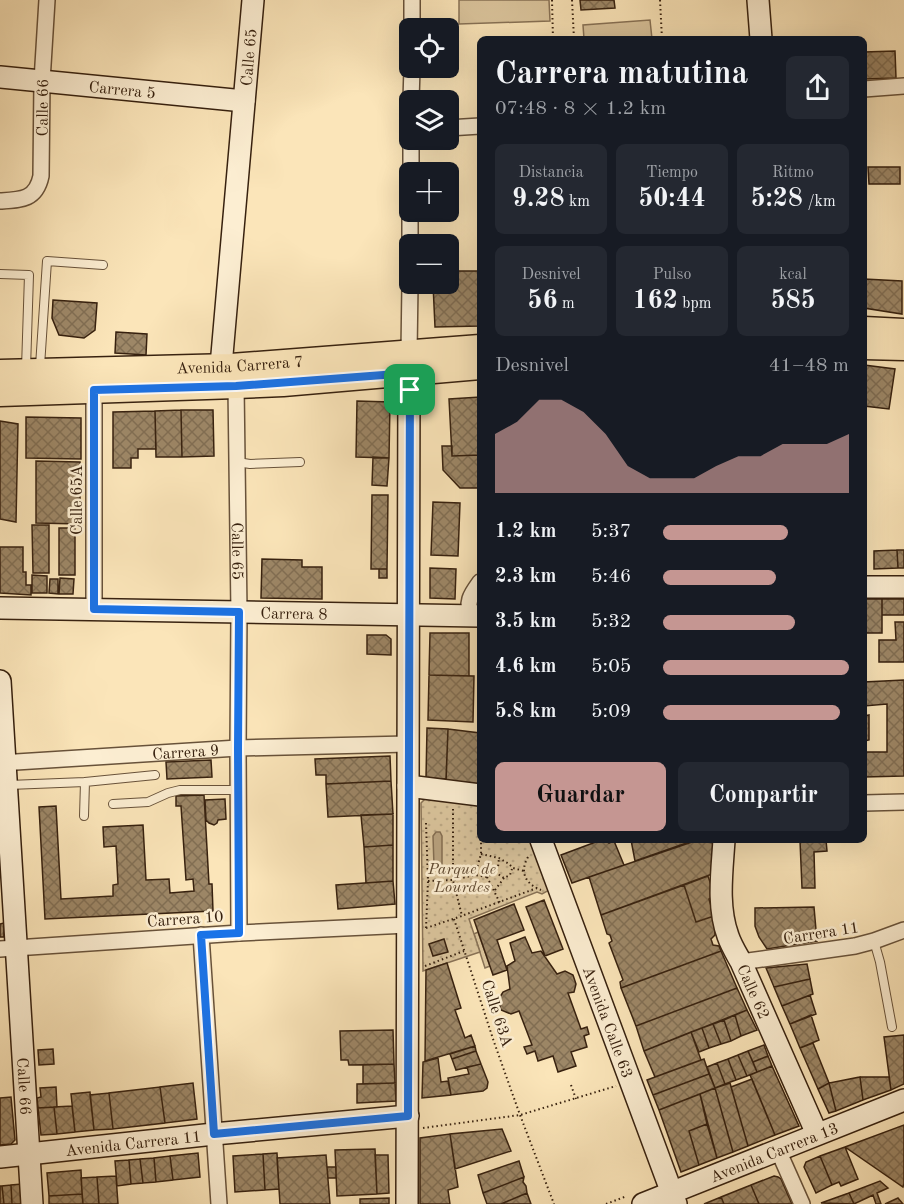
<!DOCTYPE html>
<html lang="es">
<head>
<meta charset="utf-8">
<style>
	:root { --surface:#171b24; --page:#242831; --text:#f1f3f6; --muted:#9ea1a6; --accent:#c59692 }
	body { margin:0; font-family:"Old Standard TT",serif; background:var(--page); color:var(--text); height:100vh; display:flex; flex-direction:column; font-size:22px; white-space:nowrap }
	* { box-sizing:border-box; margin:0 }
	p { font-size:20px; color:var(--muted) }
	.icon { flex:none; width:33px; height:33px; fill:none; stroke:currentColor; stroke-width:2; stroke-linecap:round; stroke-linejoin:round }
	.map { position:relative; flex:1; overflow:hidden }
	.panel { position:absolute; left:477px; top:36px; width:390px; height:807px; display:flex; flex-direction:column; background:var(--surface); border-radius:9px; box-shadow:0 6px 24px #0002 }
	.panel>* { flex:none }
	.tools { position:absolute; left:399px; top:18px; display:grid; gap:12px }
	.tools a { display:grid; place-items:center; width:60px; height:60px; border-radius:9px; background:var(--surface); box-shadow:0 6px 24px #0002; font-size:30px }
	.pin { position:absolute; display:grid; place-items:center; width:51px; height:51px; color:#fff; margin:-26px; border-radius:12px; box-shadow:0 3px 9px #0006 }
	.round { display:grid; place-items:center; flex:none; width:63px; height:63px; border-radius:9px; background:var(--page) }
	.headline { display:flex; align-items:center; justify-content:space-between; height:102px; padding:0 18px }
	h1 { font-size:33px; font-weight:800; line-height:45px }
	.metrics { display:grid; grid-template-columns:repeat(3,1fr); gap:9px; height:102px; padding:6px 18px }
	.metrics div { display:grid; align-content:center; border-radius:9px; background:var(--page); text-align:center }
	.metrics b { font-size:26px; font-weight:800 }
	.metrics small { font-size:16px; font-weight:400 }
	.metrics p { font-size:16px }
	.chart { height:168px; padding:12px 18px }
	.chart p { display:flex; justify-content:space-between }
	.chart svg { width:100%; height:108px; margin-top:6px; fill:var(--accent); opacity:.7 }
	.button { display:flex; gap:12px; margin-top:auto; padding:12px 18px }
	.button a { flex:1; height:69px; border-radius:9px; background:var(--accent); color:#111; font-size:24px; font-weight:800; line-height:69px; text-align:center }
	.button a+a { background:var(--page); color:var(--text) }
	ul { padding:0 18px; list-style:none; font-size:20px }
	li { display:grid; grid-template-columns:96px 72px 1fr; align-items:center; height:45px }
	li i { height:15px; border-radius:8px; background:var(--accent) }
	.map>svg:first-child { display:block }
	.green { fill:#dac49c; stroke:#887256; stroke-width:1.5 }
	.park { fill:url(#park-dots); stroke:#887256; stroke-width:1.5 }
	.water { fill:#b8a27f; stroke:#846e52; stroke-width:1.5 }
	.building { fill:url(#building-cross-hatch); stroke:#37210f; stroke-width:1.5 }
	.lines { fill:none; stroke-linecap:round; stroke-linejoin:round }
	.lane-casing { stroke:#68523a; stroke-width:10 }
	.street-casing { stroke:#68523a; stroke-width:18 }
	.secondary-casing { stroke:#37210f; stroke-width:24 }
	.primary-casing { stroke:#37210f; stroke-width:27 }
	.path { stroke:#37210f; stroke-width:2; stroke-dasharray:1.5 3; stroke-linecap:butt }
	.lane { stroke:#fceed2; stroke-width:8 }
	.street { stroke:#fceed2; stroke-width:15 }
	.secondary { stroke:#fceed2; stroke-width:21 }
	.primary { stroke:#fbe5b9; stroke-width:24 }
	.route-casing { stroke:#fff; stroke-width:12 }
	.route { stroke:#1a73e8; stroke-width:8 }
	.labels { text-anchor:middle; stroke-width:5; stroke-linejoin:round; paint-order:stroke }
	.street-label { font-size:16px; fill:#37210f; stroke:#fceed2 }
	.park-label { font-size:16px; font-style:italic; fill:#604a32; stroke:#fceed2 }
</style>
</head>
<body>
<div class="map">
<svg width="904" height="1204" viewBox="0 0 904 1204">
	<defs>
		<pattern id="park-dots" width="8" height="8" patternUnits="userSpaceOnUse" patternTransform="scale(1.5)"><rect width="8" height="8" fill="#dac49c"/><path d="M2 2h.1M6 6h.1" fill="none" stroke="#bca885" stroke-width="1.8" stroke-linecap="round"/></pattern>
		<pattern id="building-cross-hatch" width="8" height="8" patternUnits="userSpaceOnUse" patternTransform="scale(1.5)"><rect width="8" height="8" fill="#9d8767"/><path d="M0 0l8 8M0 8l8-8" fill="none" stroke="#816e53"/></pattern>
	</defs>
	<rect width="100%" height="100%" fill="#fbe5b9"/>
	<filter id="stains"><feTurbulence type="fractalNoise" baseFrequency=".00333" numOctaves="4"/><feColorMatrix values="0 0 0 0 .2 0 0 0 0 .09 0 0 0 0 .02 0 0 0 .5 -.17"/></filter>
	<radialGradient id="worn" r=".72"><stop offset=".6" stop-color="#630" stop-opacity="0"/><stop offset="1" stop-color="#630" stop-opacity=".3"/></radialGradient>
	<!-- green -->
	<path class="green" d="M459,0H549L550,21L459,24Z
		M650,20L652,39H584L583,25Z
		M478,932L490,966L485,968L474,934Z"/>
	<!-- park -->
	<path class="park" d="M430,798L480,805V840H535L553,888L542,894L537,892L469,919L480,952L423,971L421,803L425,799Z"/>
	<!-- water -->
	<path class="water" d="M436,832H440L442,836V867L438,870L434,866L433,836Z"/>
	<!-- building -->
	<path class="building" d="M580,0H614L615,8L581,10Z
		M895,51L896,78L864,79V52Z
		M868,167H900V184H869Z
		M448,271H480V326L435,327L433,284H448Z
		M864,279L902,281V314L864,308Z
		M53,300L97,303L95,330L84,338L59,335L52,318Z
		M116,332L147,334L146,355L115,353Z
		M864,365L895,369L889,409L864,406Z
		M480,397V455L452,456L449,399Z
		M357,401L390,402L389,458L356,457Z
		M181,410L182,457H156L155,411Z
		M181,410H213L214,456L182,457Z
		M155,411L156,449H138V458H131V468H113V412Z
		M26,417L81,418V459L26,458Z
		M0,421L18,424L16,522L0,519Z
		M442,446H452V456L480,455V488H460L443,470Z
		M373,457L389,458L387,486L372,485Z
		M36,461L80,462V524L36,523Z
		M372,495H388L387,569H371Z
		M433,502L460,503L458,556L431,555Z
		M32,525H49V573H33Z
		M59,528H75V575H59Z
		M0,547H23V572H26V585H31V595L0,593Z
		M897,550H904V568H898Z
		M897,550L898,568L874,569V551Z
		M262,559L302,560V567H322V599L261,598Z
		M430,568L456,569L455,599L430,598Z
		M379,569H387V578H379Z
		M32,575L47,576V593H32Z
		M60,578L74,579L73,594H59Z
		M50,579H58V594L49,593Z
		M864,599H882V633H864Z
		M882,599H904V615H882Z
		M895,622H904V662H879V640H896Z
		M430,633H469V676L429,675Z
		M367,635H386L391,639V655L367,654Z
		M429,675L474,676L473,722L428,720Z
		M904,680V776L864,777V752H887V704L864,706V682Z
		M869,715V740L864,741V716Z
		M427,728L448,729L446,779L426,778Z
		M448,729L480,733V786L446,783Z
		M390,756L391,781L326,784V775H316L315,759Z
		M211,760L212,777L167,779L166,762Z
		M391,781L393,814L328,817L326,784Z
		M204,795L209,884H212L213,911L45,919L39,807L56,806L61,899L113,896V885L118,884L116,846L104,847L103,827L143,825L146,880L169,879L170,893L194,891L193,879L186,880L181,806H176V796Z
		M225,799L226,819L218,820L217,823L214,825L209,823L206,820L205,800Z
		M393,814V845L364,847L361,815Z
		M601,840H607L609,843L614,841L624,865L572,883L561,855Z
		M631,840H695L635,861Z
		M695,840H716V843L695,841Z
		M803,840H826L827,851L814,852L815,888H802L800,841Z
		M695,841L716,843L715,873L601,915L589,877Z
		M393,845V881L366,883L364,847Z
		M708,876L713,891L712,897L709,899L714,916L696,922L684,885Z
		M393,881L395,904L338,909L336,885Z
		M684,885L696,922L714,916L715,935L711,939L713,945L719,946L721,951L621,988L620,982L623,980L609,943L612,941L610,935L607,934L601,915Z
		M544,900L563,949L545,956L526,907Z
		M514,904L524,930L497,940L507,970L493,975L474,920Z
		M814,907L817,941L767,949L759,937L755,926V908Z
		M4,923V937H0V924Z
		M525,937L532,953L541,951L557,974L565,971L573,975L576,984L574,992L568,993L581,1029L587,1027L589,1034L584,1036L587,1047L571,1052L576,1066L558,1072L553,1056L538,1061L535,1051L527,1054L524,1047L532,1045L519,1011L511,1014L501,1010L498,1000L503,992L510,989L507,966L515,961L510,943Z
		M444,939L448,952L433,956L429,944Z
		M721,951L737,988L636,1026L621,988Z
		M447,963L461,1008L455,1010L465,1038L471,1035L475,1046L425,1061L426,970Z
		M807,964L810,979L774,987L766,968Z
		M810,979L813,994L782,1006L774,987Z
		M737,988L747,1010L644,1051L636,1026Z
		M810,995L816,1014L790,1024L782,1006Z
		M747,1010L757,1030L741,1036L735,1015Z
		M735,1015L741,1036L731,1041L724,1020Z
		M811,1015L819,1040L800,1048L790,1024Z
		M724,1020L731,1041L721,1044L713,1024Z
		M713,1024L721,1044L709,1048L702,1028Z
		M702,1028L709,1048L699,1052L691,1032Z
		M393,1030L394,1064L349,1065L348,1060H341L340,1031Z
		M691,1032L701,1060L655,1077L644,1051Z
		M904,1035V1084L891,1090L884,1037Z
		M813,1043L829,1083L818,1089L800,1048Z
		M764,1045L768,1056L753,1062L748,1051Z
		M475,1046L476,1051L452,1059L450,1054Z
		M53,1049L54,1064L39,1065L38,1050Z
		M476,1051L481,1064L456,1070L452,1059Z
		M748,1051L757,1072L747,1076L738,1055Z
		M738,1055L747,1076L736,1080L728,1059Z
		M768,1056L772,1066L757,1072L753,1062Z
		M438,1058L441,1082L448,1081L451,1095L422,1098L423,1062Z
		M704,1059L709,1074L653,1095L647,1080Z
		M728,1059L736,1080L725,1084L717,1063Z
		M717,1063L725,1084L715,1088L707,1067Z
		M394,1064L395,1083L363,1084V1065Z
		M481,1064L488,1082L487,1088L483,1091L451,1095L448,1078L469,1074L467,1067Z
		M772,1066L799,1126L775,1135L750,1075Z
		M709,1074L715,1088L659,1110L653,1095Z
		M860,1077L863,1100L836,1111L829,1083Z
		M860,1077H889L891,1090L863,1100Z
		M752,1079L775,1135L748,1146L731,1087Z
		M193,1083L197,1119L165,1123L160,1087Z
		M395,1083L396,1101L357,1103V1084Z
		M730,1083L748,1146L733,1152L715,1088Z
		M829,1083L836,1111L829,1113L818,1089Z
		M56,1087L57,1107L38,1108L37,1098L41,1097L40,1088Z
		M160,1087L165,1123L113,1129L109,1093Z
		M715,1088L733,1152L717,1158L700,1094Z
		M90,1092L94,1130L75,1132L71,1094Z
		M109,1093L113,1129L94,1130L90,1095Z
		M700,1094L707,1124L689,1131L699,1165L681,1172L659,1110Z
		M11,1097L15,1140L11,1144L0,1145V1098Z
		M72,1106L75,1132L57,1134L54,1107Z
		M54,1107L57,1134L41,1135L38,1108Z
		M707,1124L717,1158L699,1165L689,1131Z
		M904,1125V1184L903,1187L845,1147Z
		M502,1129L511,1151L455,1169L450,1134Z
		M450,1134L458,1187L448,1190L450,1204H420V1138Z
		M845,1147L858,1179L841,1186L839,1182L832,1185L820,1156Z
		M375,1149L377,1194L337,1196L335,1150Z
		M198,1153L200,1177L173,1180L170,1156Z
		M277,1153L279,1189L265,1190L263,1154Z
		M263,1154L265,1190L235,1192L233,1156Z
		M326,1155L330,1204H280L277,1158Z
		M375,1155H388L389,1193L377,1194Z
		M170,1156L173,1180L156,1182L154,1158Z
		M820,1156L832,1185L816,1193L804,1167L806,1162Z
		M154,1158L156,1182L143,1183L140,1159Z
		M140,1159L143,1183L131,1184L129,1160Z
		M129,1160L131,1184L117,1186L115,1161Z
		M519,1161L524,1177L483,1193L478,1175Z
		M327,1167H336V1178H328Z
		M81,1170L82,1194L49,1196L47,1173Z
		M116,1176L118,1204H99L97,1177Z
		M774,1176L778,1177L781,1179L792,1204H759L751,1185Z
		M97,1177L99,1204H83L81,1178Z
		M524,1177L523,1182L526,1186L527,1193L501,1204H487L483,1193Z
		M880,1181L888,1188L877,1193L881,1204H876L873,1195L854,1204L849,1193Z
		M22,1184L24,1204H12L11,1185Z
		M11,1185L12,1204H4L2,1186Z
		M751,1185L759,1204H724L721,1197Z
		M0,1186H2L4,1204H0Z
		M527,1193L531,1204H501L508,1201Z
		M849,1193L854,1204L821,1203Z
		M82,1194L83,1204H49V1196Z
		M721,1197L724,1204H704Z
		M389,1198V1204H360V1199Z
		M898,1198L903,1204H885Z"/>
	<g class="lines">
		<defs>
			<path id="lane" d="M0,274L29,275L26,368
				M40,366L47,261L103,265
				M237,462L250,464L300,462
				M85,782L155,775
				M9,785L85,782L84,816
				M113,804L148,802L168,793L180,790H238
				M874,941L880,962L892,1027"/>
			<g id="street">
				<path d="M412,28V0"/>
				<path d="M864,89L904,86"/>
				<path d="M411,100L412,68"/>
				<path d="M448,128L480,126"/>
				<path d="M411,172V140"/>
				<path id="s1" d="M0,201C21,200 36,200 41,176L42,81L47,0"/>
				<path d="M410,244V212"/>
				<path d="M409,352L410,284"/>
				<path id="s2" d="M236,386L239,612L238,748L239,933"/>
				<path d="M94,609V390"/>
				<path d="M473,616C464,603 472,593 480,582"/>
				<path id="s3" d="M0,763L238,748L408,744"/>
				<path d="M864,803L904,802"/>
				<path d="M201,935L219,1204"/>
				<path d="M0,949L239,933L408,925"/>
				<path d="M741,962L855,946L874,941L904,930"/>
				<path d="M778,1150L802,1204"/>
			</g>
			<g id="secondary">
				<path d="M758,0L761,39"/>
				<path id="s4" d="M0,77L244,101"/>
				<path id="s5" d="M221,366L253,0"/>
				<path d="M864,587H904"/>
				<path id="s6" d="M0,608L480,616"/>
				<path id="s7" d="M0,681L32,1204"/>
				<path d="M408,786L480,795"/>
				<path id="s8" d="M541,840L676,1204"/>
				<path id="s9" d="M724,840C722,872 717,906 728,936C731,945 736,953 741,962L817,1134"/>
				<path id="s10" d="M0,1157L214,1134L408,1116"/>
				<path d="M407,1204L409,373"/>
				<path id="s11" d="M643,1204L904,1100"/>
			</g>
			<g id="primary">
				<path d="M864,329L904,331"/>
				<path d="M864,347L904,348"/>
				<path id="s12" d="M0,372L231,366L480,347"/>
				<path d="M0,394L236,386L283,384L480,367"/>
			</g>
		</defs>
		<!-- lane casing -->
		<use href="#lane" class="lane-casing"/>
		<!-- street casing -->
		<use href="#street" class="street-casing"/>
		<!-- secondary casing -->
		<use href="#secondary" class="secondary-casing"/>
		<!-- primary casing -->
		<use href="#primary" class="primary-casing"/>
		<!-- path -->
		<path class="path" d="M552,0L553,39
			M572,0L574,39
			M660,0L662,39
			M426,823L428,881L426,928
			M481,854L499,858L509,864L513,868L524,871
			M528,857C519,873 526,884 541,890
			M495,872L504,878L510,875L512,869
			M475,875L481,854V840
			M487,877L500,903
			M428,881L453,880V808
			M495,890L504,878
			M464,915L537,888
			M454,919L494,1042L520,1115L554,1204
			M426,928L462,916L453,880L475,875L487,877L495,872L498,867L499,858
			M425,966L464,951
			M571,1085L576,1099
			M423,1128L520,1115L616,1086
			M606,1204L627,1196"/>
		<!-- lane -->
		<use href="#lane" class="lane"/>
		<!-- street -->
		<use href="#street" class="street"/>
		<!-- secondary -->
		<use href="#secondary" class="secondary"/>
		<!-- primary -->
		<use href="#primary" class="primary"/>
	</g>
	<g class="lines">
		<defs>
			<path id="route" d="M410,373L408,1116L214,1134L201,935L239,933L238,748L239,612L94,609V390L236,386Z"/>
		</defs>
		<!-- route casing -->
		<use href="#route" class="route-casing"/>
		<!-- route -->
		<use href="#route" class="route"/>
	</g>
	<g class="labels">
		<!-- street labels -->
		<g class="street-label">
			<text dy="6" stroke="none"><textPath href="#s5" startOffset="310">Calle 65</textPath></text>
			<text dy="6" stroke="none"><textPath href="#s4" startOffset="123">Carrera 5</textPath></text>
			<text dy="6" stroke="none"><textPath href="#s1" startOffset="122">Calle 66</textPath></text>
			<text dy="6" stroke="none"><textPath href="#s12" startOffset="240">Avenida Carrera 7</textPath></text>
			<text transform="translate(76 500) rotate(-90)" y="6">Calle 65A</text>
			<text dy="6" stroke="none"><textPath href="#s2" startOffset="165">Calle 65</textPath></text>
			<text dy="6" stroke="none"><textPath href="#s6" startOffset="294">Carrera 8</textPath></text>
			<text dy="6" stroke="none"><textPath href="#s3" startOffset="186">Carrera 9</textPath></text>
			<text transform="translate(185 918) rotate(-4)" y="6">Carrera 10</text>
			<text transform="translate(821 932) rotate(-9)" y="6">Carrera 11</text>
			<text dy="6" stroke="none"><textPath href="#s9" startOffset="158">Calle 62</textPath></text>
			<text transform="translate(498 1013) rotate(72)" y="6">Calle 63A</text>
			<text dy="6" stroke="none"><textPath href="#s8" startOffset="194">Avenida Calle 63</textPath></text>
			<text dy="6" stroke="none"><textPath href="#s7" startOffset="406">Calle 66</textPath></text>
			<text dy="6" stroke="none"><textPath href="#s10" startOffset="134">Avenida Carrera 11</textPath></text>
			<text dy="6" stroke="none"><textPath href="#s11" startOffset="141">Avenida Carrera 13</textPath></text>
		</g>
		<!-- park labels -->
		<g class="park-label">
			<text x="462" y="874">Parque de<tspan x="462" dy="18">Lourdes</tspan></text>
		</g>
	</g>
	<rect width="100%" height="100%" filter="url(#stains)"/>
	<rect width="100%" height="100%" fill="url(#worn)"/>
</svg>
<div class="tools">
<a><svg class="icon" aria-label="locate" viewBox="0 0 24 24"><circle cx="12" cy="12" r="6"/><path d="M12 2v4M12 18v4M2 12h4M18 12h4"/></svg></a>
<a><svg class="icon" aria-label="layers" viewBox="0 0 24 24"><path d="M12 4l9 5-9 5-9-5zM3 14l9 5 9-5"/></svg></a>
<a>+</a>
<a>−</a>
</div>
<div class="pin" style="left:410px;top:390px;background:#1e9e55"><svg class="icon" aria-label="arrive" viewBox="0 0 24 24"><path d="M6 21V4h12l-3 4 3 4H6"/></svg></div>
<section class="panel">
<div class="headline"><div><h1>Carrera matutina</h1><p>07:48 · 8 × 1.2 km</p></div><a class="round"><svg class="icon" aria-label="share" viewBox="0 0 24 24"><path d="M12 15V3M7 8l5-5 5 5M5 13v7h14v-7"/></svg></a></div>
<div class="metrics">
<div><p>Distancia</p><b>9.28<small> km</small></b></div>
<div><p>Tiempo</p><b>50:44</b></div>
<div><p>Ritmo</p><b>5:28<small> /km</small></b></div>
</div>
<div class="metrics">
<div><p>Desnivel</p><b>56<small> m</small></b></div>
<div><p>Pulso</p><b>162<small> bpm</small></b></div>
<div><p>kcal</p><b>585</b></div>
</div>
<div class="chart"><p><span>Desnivel</span>41–48 m</p>
<svg viewBox="0 0 160 44" preserveAspectRatio="none"><path d="M0 44V20L10 15L20 6L30 6L40 11L50 20L60 33L70 38L80 38L90 38L100 33L110 29L120 29L130 24L140 24L150 24L160 20V44z"/></svg>
</div>
<ul>
<li><b>1.2 km</b>5:37<i style="width:67%"></i></li>
<li><b>2.3 km</b>5:46<i style="width:61%"></i></li>
<li><b>3.5 km</b>5:32<i style="width:71%"></i></li>
<li><b>4.6 km</b>5:05<i style="width:100%"></i></li>
<li><b>5.8 km</b>5:09<i style="width:95%"></i></li>
</ul>
<div class="button"><a>Guardar</a><a>Compartir</a></div>
</section>
</div>
</body>
</html>
